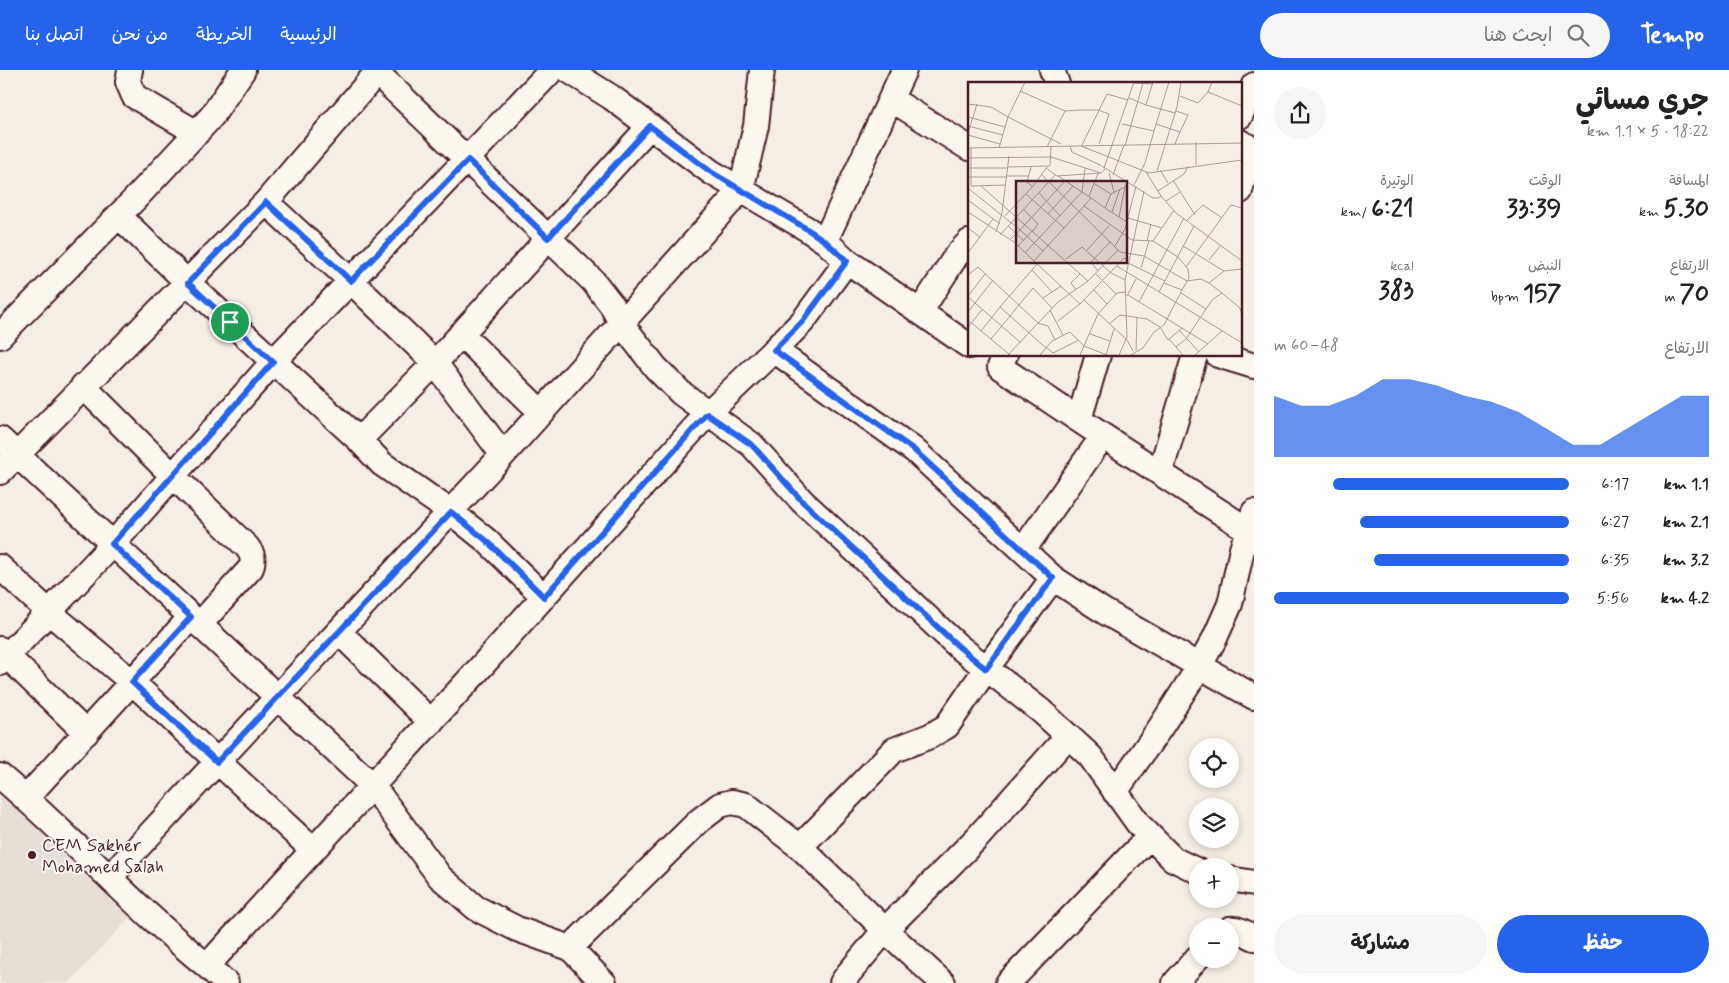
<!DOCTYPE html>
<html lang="ar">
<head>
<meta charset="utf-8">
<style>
	:root { --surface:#fff; --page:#f6f6f6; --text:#222; --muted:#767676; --accent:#2563eb }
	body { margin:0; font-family:Mynerve,"Playpen Sans Arabic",sans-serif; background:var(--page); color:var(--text); direction:rtl; height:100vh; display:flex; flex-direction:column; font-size:19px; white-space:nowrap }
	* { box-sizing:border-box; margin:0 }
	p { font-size:16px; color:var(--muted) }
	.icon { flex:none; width:28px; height:28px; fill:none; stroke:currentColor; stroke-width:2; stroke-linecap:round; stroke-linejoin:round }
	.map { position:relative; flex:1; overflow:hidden; direction:ltr }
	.drawer { display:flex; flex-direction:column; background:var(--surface); width:475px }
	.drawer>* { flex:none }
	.fabs { position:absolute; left:1189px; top:668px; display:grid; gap:10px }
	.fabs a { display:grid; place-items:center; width:50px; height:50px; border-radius:50%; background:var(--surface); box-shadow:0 2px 8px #0003; font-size:25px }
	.pin { position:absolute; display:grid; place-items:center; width:42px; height:42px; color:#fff; margin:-21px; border:2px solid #fff; border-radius:50%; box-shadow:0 1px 5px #0007 }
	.round { display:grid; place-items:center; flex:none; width:52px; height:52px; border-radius:26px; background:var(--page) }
	.headline { display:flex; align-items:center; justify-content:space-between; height:85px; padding:0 20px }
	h1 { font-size:28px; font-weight:700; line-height:38px }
	.figures { display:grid; grid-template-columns:repeat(3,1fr); gap:8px; height:85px; padding:5px 20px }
	.figures div { display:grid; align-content:center }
	.figures b { font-size:25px; font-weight:700 }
	.figures small { font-size:14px; font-weight:400 }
	.figures p { font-size:14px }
	.chart { height:140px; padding:10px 20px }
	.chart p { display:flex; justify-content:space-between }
	.chart svg { width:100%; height:90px; margin-top:5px; fill:var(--accent); opacity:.7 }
	.cta { display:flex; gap:10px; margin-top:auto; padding:10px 20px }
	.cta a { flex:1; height:58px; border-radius:30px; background:var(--accent); color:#fff; font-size:20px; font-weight:700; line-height:58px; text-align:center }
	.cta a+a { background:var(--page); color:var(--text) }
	ul { padding:0 20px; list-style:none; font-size:16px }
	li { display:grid; grid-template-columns:80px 60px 1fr; align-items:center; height:38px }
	li i { height:12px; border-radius:6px; background:var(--accent) }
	header { display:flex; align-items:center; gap:30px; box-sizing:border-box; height:70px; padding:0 25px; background:var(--accent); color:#fff }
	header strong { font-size:24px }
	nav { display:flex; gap:28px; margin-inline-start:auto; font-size:18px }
	.search { width:350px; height:45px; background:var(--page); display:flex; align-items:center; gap:12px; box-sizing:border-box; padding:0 18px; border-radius:28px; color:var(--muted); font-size:19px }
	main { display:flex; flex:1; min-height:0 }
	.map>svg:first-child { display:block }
	.built { fill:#e7dfd6 }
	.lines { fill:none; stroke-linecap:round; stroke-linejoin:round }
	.minor-casing { stroke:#4a1f2b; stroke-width:28 }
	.minor { stroke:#fbf7ec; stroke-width:24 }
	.route-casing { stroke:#fff; stroke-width:10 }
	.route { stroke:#2563eb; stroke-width:6 }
	.poi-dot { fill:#4a1f2b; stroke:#fbf7ec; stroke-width:2 }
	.labels { text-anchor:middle; stroke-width:4; stroke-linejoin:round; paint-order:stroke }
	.poi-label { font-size:18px; fill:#4a1f2b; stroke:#fbf7ec; text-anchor:start }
	.inset-road { fill:none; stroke:#b09b9a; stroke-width:1 }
	.view { fill:#4a1f2b; fill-opacity:0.15; stroke:#4a1f2b; stroke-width:2.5 }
	.inset-edge { fill:none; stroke:#4a1f2b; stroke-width:2.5 }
</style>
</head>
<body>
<header>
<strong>Tempo</strong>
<div class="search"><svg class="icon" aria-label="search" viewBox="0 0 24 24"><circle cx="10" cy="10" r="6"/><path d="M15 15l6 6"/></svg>ابحث هنا</div>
<nav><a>الرئيسية</a><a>الخريطة</a><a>من نحن</a><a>اتصل بنا</a></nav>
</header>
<main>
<section class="drawer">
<div class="headline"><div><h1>جري مسائي</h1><p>18:22 · 5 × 1.1 km</p></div><a class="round"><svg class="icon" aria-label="share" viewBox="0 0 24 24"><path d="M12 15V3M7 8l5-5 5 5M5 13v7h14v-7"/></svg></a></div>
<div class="figures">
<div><p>المسافة</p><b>5.30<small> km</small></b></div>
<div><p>الوقت</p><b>33:39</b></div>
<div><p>الوتيرة</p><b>6:21<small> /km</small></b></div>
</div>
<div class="figures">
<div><p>الارتفاع</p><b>70<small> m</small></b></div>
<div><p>النبض</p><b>157<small> bpm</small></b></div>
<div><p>kcal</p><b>383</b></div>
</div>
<div class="chart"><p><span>الارتفاع</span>48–60 m</p>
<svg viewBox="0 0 160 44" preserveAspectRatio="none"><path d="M0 44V14L10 19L20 19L30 14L40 6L50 6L60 9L70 14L80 17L90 22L100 30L110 38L120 38L130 30L140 22L150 14L160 14V44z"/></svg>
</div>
<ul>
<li><b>1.1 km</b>6:17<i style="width:80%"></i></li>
<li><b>2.1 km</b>6:27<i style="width:71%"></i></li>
<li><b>3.2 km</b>6:35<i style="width:66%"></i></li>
<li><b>4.2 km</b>5:56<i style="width:100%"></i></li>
</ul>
<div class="cta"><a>حفظ</a><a>مشاركة</a></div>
</section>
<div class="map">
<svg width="1254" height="913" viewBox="0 0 1254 913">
	<rect width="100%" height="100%" fill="#f4eee4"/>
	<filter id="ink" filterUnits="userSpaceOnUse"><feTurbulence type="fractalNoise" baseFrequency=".02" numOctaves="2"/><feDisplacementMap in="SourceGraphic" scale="10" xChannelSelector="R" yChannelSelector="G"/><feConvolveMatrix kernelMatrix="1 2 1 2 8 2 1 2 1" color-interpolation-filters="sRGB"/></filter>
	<g filter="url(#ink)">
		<!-- built -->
		<path class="built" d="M0,723L130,847L69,913H0Z"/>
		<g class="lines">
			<defs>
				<path id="minor" d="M130,0L128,12L134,26L197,63
					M374,0L593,211L611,234L621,253L656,298L681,323L752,375L802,431L958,576L1041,641L1090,686L1140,756L1173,789L1198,801
					M568,0L611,27L711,102L807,159L825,171L847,191L803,251L774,280
					M1052,0L1057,14
					M891,29L969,78
					M1240,46L1254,15
					M1240,72L1249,77L1251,81L1240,121
					M266,132L351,211L435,293L503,385
					M119,146L188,213L359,370L382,394L451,442L487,471L544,527
					M825,171L904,0
					M847,191L969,276
					M920,242L956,186L969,172
					M461,264L541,342
					M0,266L135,129L212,46L243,0
					M1005,285L1000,297L1103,366L1248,460
					M1218,285L1254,296
					M83,316L172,405L247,477C253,485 254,489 251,498L199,555
					M1079,350L1098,285
					M0,369L372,715L440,807L476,838L517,859L570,878L604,913
					M359,370L435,293L650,56
					M0,402L266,132L379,0
					M1160,403L1195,285
					M1023,480L1103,366
					M0,497L49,542L0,593
					M339,562L431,652
					M0,579L86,663
					M0,706C71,766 134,837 207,896L479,599L707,344L774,280L914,380L1053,508L1105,542L1254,627
					M1115,722L1160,658L1199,597L1215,568L1230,534L1242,479L1254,442
					M26,728L191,547
					M800,777L894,680L930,666L947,656L986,599L1053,508
					M313,780L132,612L49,542L113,474L273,292L552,0
					M110,807L503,385L741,120L756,56L762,0
					M1230,809L1254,813
					M1230,859C1239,858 1246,863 1254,868
					M570,878L700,750L720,735L732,732L746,735L800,777L885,860L943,913
					M207,896L226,913
					M842,913L849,903L885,860L977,768L1068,666
					M1008,913L1150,766
					M1175,913L1198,887"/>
			</defs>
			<!-- minor casing -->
			<use href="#minor" class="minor-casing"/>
			<!-- minor -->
			<use href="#minor" class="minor"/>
		</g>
	</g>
	<g class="lines" filter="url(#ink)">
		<defs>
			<path id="route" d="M650,56L711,102L807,159L825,171L847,191L803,251L774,280L914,380L1053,508L986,599L958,576L802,431L752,375L707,344L544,527L487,471L451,442L217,692L132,612L191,547L112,474L273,292L188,213L266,132L351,211L468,90L548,168Z"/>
		</defs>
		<!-- route casing -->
		<use href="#route" class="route-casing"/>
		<!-- route -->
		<use href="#route" class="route"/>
	</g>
	<!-- markers -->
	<circle class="poi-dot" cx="32" cy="785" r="5"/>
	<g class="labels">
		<!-- poi labels -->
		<g class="poi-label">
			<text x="42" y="781">CEM Sakher<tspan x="42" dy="21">Mohamed Salah</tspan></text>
		</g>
	</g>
	<!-- overview -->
	<g transform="translate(968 12)">
		<rect width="274" height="274" fill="#f4eee4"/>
		<path class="inset-road" d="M57,0L40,35L93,62M244,0L240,10L274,24M166,1L185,2M52,9L97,29M212,14L230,21L240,10M161,16L178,23L185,0M0,22L23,25L40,35L31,66M178,23L207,31M208,29L220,33L212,50M0,35L37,45M154,42L186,49L177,81L166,103M188,42L212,50L207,62M0,44L35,53M186,49L201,0M0,51L9,22M0,53L32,62M228,60V83M114,63L139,12L160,18M102,64L104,70L132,83L185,116H190L193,114L178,90M113,64L181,91L274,78M157,64L175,1M79,65L97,29L113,28H130L141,32L131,62M0,66L274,61M3,66V104L38,103M0,76L83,75L133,91L137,87M40,85L82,84L83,65M63,85L59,100L65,105M0,86H40M78,86L89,94L133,91M136,86L166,0M192,88L200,101M189,89L209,25L213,0M141,91L146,110M74,93L152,170L176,174L219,199L233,197L241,201L256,189M145,93L156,63M39,94H61M90,94L123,116L116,124M0,95H39M205,98L227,133M127,102L143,112L157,105L160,100M13,104L120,199L150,168M0,106L52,148L42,158M190,109L216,92L220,84M71,111L92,134M58,112L96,146M143,112L137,126L159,140M121,114L130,92M193,114L208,131L274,179M123,116L137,126M0,118L32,142M198,119L212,110M55,127L70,142L65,149M0,130L46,160L66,179L116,124L164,158L185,159L210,175L220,187L221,196L214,208L196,201M144,130L152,107M80,132L105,104M37,134L66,103L79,85M151,135L157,105M160,136L194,146M219,138L235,123L254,136M40,144L55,158M0,146L12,155M28,150L34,131L41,74M32,153L87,93M179,159L183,142M185,159L206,128M50,164L65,148M147,164L157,147L168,104M215,164L256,189L274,187M119,168L141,144M75,169L52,148L97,99M0,171L25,137M57,171L114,110L117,86M98,177L114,165L143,191L157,198M241,178L253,163M66,179L112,222M160,181L197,199M149,184L274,261M218,185L263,123L274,126M173,186L181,159M64,188L84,210M130,189L123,180L143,159M127,191L148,212M0,193L10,185L70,241L80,244L87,258M108,208L103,201L112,192M126,208L139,222M191,210L226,144M213,211L238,227M254,211L272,226L274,234M160,213L240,262M0,214L17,192M159,214L168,197M0,215L52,260M75,216L93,204M116,218L159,258L165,269M171,220L216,136M32,225L69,182M82,228L95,253M0,230L25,198M0,238L42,273M90,239L113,221L156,176L160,177M141,242L152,233L179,237L192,245L200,258L214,246M0,245L14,228M211,248L231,270M13,249L32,225L78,266M122,252L142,259M23,257L65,206L84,226M201,257L215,273M78,265L85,271L111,258M208,265L218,257L244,218L254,211L241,201M168,268L169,236M40,273L90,220L120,199M72,273L84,259L102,250L116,264L139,273M112,273L130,232L149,211L157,210M138,273L146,247M151,273L159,255L157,198L176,109M163,273L175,266L186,250L196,243L214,208M227,273L254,249"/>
		<path class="view" d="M48,99H159V181H48Z"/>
		<rect width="274" height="274" class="inset-edge"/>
	</g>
</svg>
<div class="fabs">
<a><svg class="icon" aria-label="locate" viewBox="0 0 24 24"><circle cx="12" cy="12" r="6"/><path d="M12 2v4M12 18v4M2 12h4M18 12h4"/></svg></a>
<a><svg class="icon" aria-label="layers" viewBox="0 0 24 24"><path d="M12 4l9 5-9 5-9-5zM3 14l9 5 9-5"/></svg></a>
<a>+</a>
<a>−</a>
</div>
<div class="pin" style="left:230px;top:252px;background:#1e9e55"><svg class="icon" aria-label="arrive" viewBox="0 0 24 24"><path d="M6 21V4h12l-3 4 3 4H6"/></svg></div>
</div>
</main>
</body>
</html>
